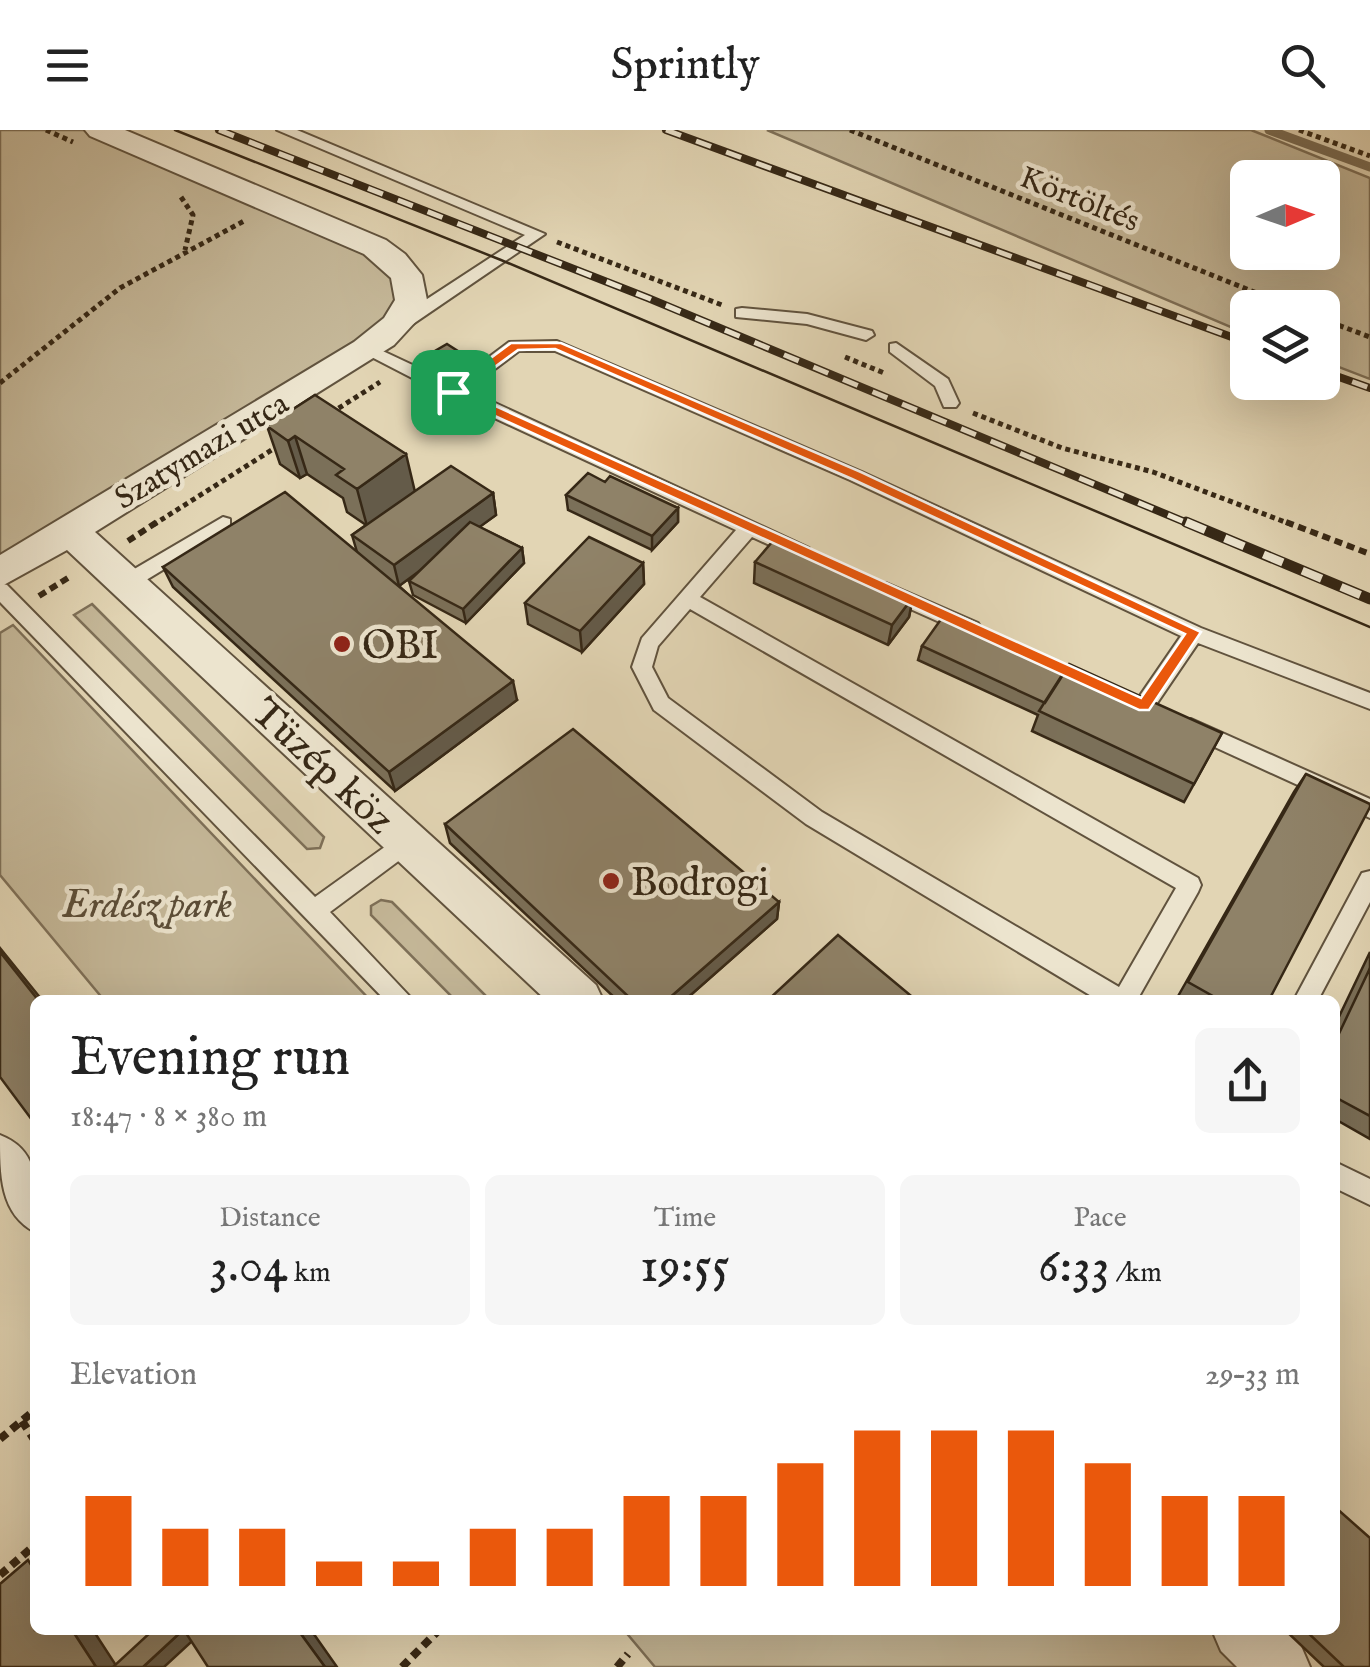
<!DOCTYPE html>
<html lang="en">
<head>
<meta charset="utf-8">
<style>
	:root { --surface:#fff; --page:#f6f6f6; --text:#222; --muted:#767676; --accent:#ea580c }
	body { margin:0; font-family:"IM FELL English",serif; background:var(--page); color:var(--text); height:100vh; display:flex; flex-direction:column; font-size:38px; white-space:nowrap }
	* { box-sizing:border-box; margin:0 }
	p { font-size:32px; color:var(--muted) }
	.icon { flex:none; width:55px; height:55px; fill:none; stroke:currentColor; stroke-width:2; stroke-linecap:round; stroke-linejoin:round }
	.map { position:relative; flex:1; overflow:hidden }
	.side { position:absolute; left:30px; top:865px; width:1310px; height:640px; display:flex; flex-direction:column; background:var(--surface); border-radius:15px; box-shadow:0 10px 40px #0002 }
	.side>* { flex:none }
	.needle { width:65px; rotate:88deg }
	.fabs { position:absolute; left:1230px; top:30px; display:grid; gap:20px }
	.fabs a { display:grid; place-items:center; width:110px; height:110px; border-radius:15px; background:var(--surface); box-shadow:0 10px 40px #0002; font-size:50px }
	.pin { position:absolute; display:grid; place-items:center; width:85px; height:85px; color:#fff; margin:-42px; border-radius:20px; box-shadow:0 5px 15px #0006 }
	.round { display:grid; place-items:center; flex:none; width:105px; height:105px; border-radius:15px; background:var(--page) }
	.summary { display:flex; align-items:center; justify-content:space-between; height:170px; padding:0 40px }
	h1 { font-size:55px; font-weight:600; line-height:75px }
	.metrics { display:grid; grid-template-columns:repeat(3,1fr); gap:15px; height:170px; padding:10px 40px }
	.metrics div { display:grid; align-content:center; border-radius:15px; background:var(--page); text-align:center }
	.metrics b { font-size:50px; font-weight:600 }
	.metrics small { font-size:28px; font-weight:400 }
	.metrics p { font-size:28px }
	.chart { height:280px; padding:20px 40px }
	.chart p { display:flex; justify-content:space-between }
	.chart svg { width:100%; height:180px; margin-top:10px; stroke:var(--accent); stroke-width:6 }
	header { display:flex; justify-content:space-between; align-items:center; height:130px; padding:0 40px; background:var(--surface); font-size:45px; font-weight:600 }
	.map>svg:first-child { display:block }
	.green { fill:#c5b899; stroke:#7e7058; stroke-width:2.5; fill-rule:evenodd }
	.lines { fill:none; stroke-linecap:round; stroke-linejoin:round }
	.stream { stroke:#7a6c54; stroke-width:9 }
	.lane-casing { stroke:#61533e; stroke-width:4 }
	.street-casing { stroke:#61533e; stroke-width:4 }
	.path-far2 { stroke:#362816; stroke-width:5; stroke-dasharray:5 4; stroke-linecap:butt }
	.path-far1 { stroke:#362816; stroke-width:6; stroke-dasharray:8 5; stroke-linecap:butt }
	.path { stroke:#362816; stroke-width:8; stroke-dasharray:9 6; stroke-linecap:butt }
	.lane { fill:#ece4ce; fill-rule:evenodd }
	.street { fill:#ece4ce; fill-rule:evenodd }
	.tram { stroke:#362816; stroke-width:2.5 }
	.rail-far1-casing { stroke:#362816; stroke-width:8 }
	.rail-casing { stroke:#362816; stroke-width:11 }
	.rail-far1 { stroke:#ece4ce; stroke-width:5; stroke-dasharray:16; stroke-linecap:butt }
	.rail { stroke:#ece4ce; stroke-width:8; stroke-dasharray:21; stroke-linecap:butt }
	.wall { fill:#7b7059; stroke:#362816; stroke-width:2.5 }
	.shaded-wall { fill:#645b49; stroke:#362816; stroke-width:2.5 }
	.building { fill:#8f8268; stroke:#362816; stroke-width:2.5 }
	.route { fill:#ea580c; stroke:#fff; stroke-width:2.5; fill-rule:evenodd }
	.poi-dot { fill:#8f2418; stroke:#ece4ce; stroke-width:4 }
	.labels { text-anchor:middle; stroke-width:9; stroke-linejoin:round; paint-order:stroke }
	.far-street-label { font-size:32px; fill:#362816; stroke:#ece4ce }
	.poi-label { font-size:40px; fill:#362816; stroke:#ece4ce; text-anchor:start }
	.street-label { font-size:40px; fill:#362816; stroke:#ece4ce }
	.park-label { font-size:40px; font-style:italic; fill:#5a4c37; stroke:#ece4ce }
</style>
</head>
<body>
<header><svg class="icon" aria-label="menu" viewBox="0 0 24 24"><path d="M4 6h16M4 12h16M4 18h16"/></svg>Sprintly<svg class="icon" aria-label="search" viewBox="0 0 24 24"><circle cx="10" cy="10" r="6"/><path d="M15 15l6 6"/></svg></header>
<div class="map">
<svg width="1370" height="1537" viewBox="0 0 1370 1537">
	<rect width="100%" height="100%" fill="#e2d5b4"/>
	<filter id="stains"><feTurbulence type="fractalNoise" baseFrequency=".002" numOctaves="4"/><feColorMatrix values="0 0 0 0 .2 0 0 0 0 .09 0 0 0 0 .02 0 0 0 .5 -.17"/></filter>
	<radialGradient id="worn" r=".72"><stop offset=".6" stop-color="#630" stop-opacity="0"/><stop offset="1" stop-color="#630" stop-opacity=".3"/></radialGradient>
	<!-- green -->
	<path class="green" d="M0,0H86L375,117L410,181L0,443Z
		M767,0H1251L1370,48V249L1323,231L1322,178H1248L1247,204ZM1248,48H1322V122H1248Z
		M92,474L324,707L320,718L307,719L74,485Z
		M13,495L370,870H104L0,745V503Z
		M381,770L392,772L490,870H455L371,785V776Z
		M624,1500H1218L1256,1537H655Z"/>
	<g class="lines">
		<!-- stream -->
		<path class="stream" d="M1269,0L1370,37"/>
		<defs>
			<path id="lane" d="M277,0H297L545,104L407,198H395V190L525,105Z
				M742,178L807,184L872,201L874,205L866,210L807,194L736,187V179Z
				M557,211L862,342L1201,498L1370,563V579L1198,513L1151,582H1137L1134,576L1137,570L1181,506L850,350L555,221H519L467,260L809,418V428L802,430L752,407L700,467L1198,748L1201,755L1198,762L1137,870H1098L806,694L654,580L632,537L642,508L736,400L447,266L358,220L360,216H372L453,254L509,212ZM690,479L1176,758L1119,857L822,682L668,568L652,537L658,516Z
				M896,213L948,249L959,273L956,277H944L935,256L890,222V214Z
				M223,387L230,389V399L133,458H119L116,453L119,448Z
				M0,453L7,455L315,767L400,706H416L419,712L416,718L330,782L413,870H385L0,472Z
				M886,453L978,493L981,498L978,503H964L879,465L876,460L879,455Z
				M1191,589L1370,669V688L1184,603L1181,597L1184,591Z
				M1370,741V772L1318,870H1294L1362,743Z
				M1335,1032L1370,1049V1075L1335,1058Z"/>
			<path id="street" d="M85,0H125L386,110L405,124L422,145L427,170L417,190L394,215L95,402L596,855L603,870H546L67,420L0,457V425L354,212L384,188L395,170L391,148L364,124L90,6Z
				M0,1005C44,1022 35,1062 35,1102C0,1084 0,1045 0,1005Z
				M1212,1500H1285L1301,1516L1310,1537H1237L1221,1521Z"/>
		</defs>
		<!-- lane casing -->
		<use href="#lane" class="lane-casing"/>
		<!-- street casing -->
		<use href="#street" class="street-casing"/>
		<!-- path-far2 -->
		<path class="path-far2" d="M46,0L73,12
			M850,0L1294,178
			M1299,0L1370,26
			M181,67L193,85L185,120
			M557,112L722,175
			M1322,189L1370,207
			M845,227L884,243
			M0,253L120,158L244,91
			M331,283L380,252
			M973,283L1062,318L1153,342L1293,395
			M153,395L278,316"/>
		<!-- path-far1 -->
		<path class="path-far1" d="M1286,392L1370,424
			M128,411L157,392
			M39,466L71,446"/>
		<!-- path -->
		<path class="path" d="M22,1291L35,1311
			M0,1309L35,1280
			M0,1445L35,1415
			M402,1537L439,1500
			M617,1537L628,1524"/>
		<!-- lane -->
		<use href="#lane" class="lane"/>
		<!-- street -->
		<use href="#street" class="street"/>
		<!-- tram -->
		<path class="tram" d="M175,0L501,130L1370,497"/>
		<defs>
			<path id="rail-far1" d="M219,0L648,168L1192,395
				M666,0L1248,213
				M1322,241L1370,258"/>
			<path id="rail" d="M1186,392L1370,469"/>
		</defs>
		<!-- rail-far1 casing -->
		<use href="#rail-far1" class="rail-far1-casing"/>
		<!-- rail casing -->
		<use href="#rail" class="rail-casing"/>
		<!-- rail-far1 -->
		<use href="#rail-far1" class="rail-far1"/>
		<!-- rail -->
		<use href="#rail" class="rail"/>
	</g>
	<!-- wall -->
	<path class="wall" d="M433,222L461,223L462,230L448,239L434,230Z
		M315,265L415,361L493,363L496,385L479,397L522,418L524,433L466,493L413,465L409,451L420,440L399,456L517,570L395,661L173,457L163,437L357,422L352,405L366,395L347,382L343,368L307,344L300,348L280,334L267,296Z
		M605,352L678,378V392L652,420L568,380L566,365Z
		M755,432L913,467L909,487L888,515L754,453Z
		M643,433L644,454L582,522L528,494L525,473Z
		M922,516L1066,540L1222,603L1184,672L1032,601L1038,585L918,530Z
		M1306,644L1269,870H1180L1177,868L1294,662Z
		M445,694L779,772L777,789L685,870H617L450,713Z
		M1370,822V1009L1335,989V895Z
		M1285,1500H1335L1370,1537H1324Z"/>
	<!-- shaded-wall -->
	<path class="shaded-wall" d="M461,223L462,230L448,239L447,232Z
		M295,306L307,344L300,348L288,311Z
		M406,324L415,362L367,396L357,359Z
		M493,363L496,385L399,456L394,435Z
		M678,378V392L652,420V406Z
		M522,418L524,433L466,493L463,479Z
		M643,433L644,454L582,522L580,501Z
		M913,467L909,487L888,515L892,495Z
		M513,551L517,570L395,661L389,642Z
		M779,772L777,789L685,870H667Z
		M0,818L42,870H38L0,822Z
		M72,1500H93L117,1537H96Z
		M183,1500L202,1502L164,1537H143Z
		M298,1500H311L337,1537H325Z"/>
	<!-- building -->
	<path class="building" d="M447,214L461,223L447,232L433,222Z
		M315,265L406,324L357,359L336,345L344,339L295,306L288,311L267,296Z
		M451,336L493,363L394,435L352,405Z
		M588,343L605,352L610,346L678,378L652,406L566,365Z
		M285,362L513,551L389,642L163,437Z
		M470,392L522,418L463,479L409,451Z
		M778,405L913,467L892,495L755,432Z
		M589,407L643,433L580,501L525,473Z
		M944,485L1066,540L1045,573L922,516Z
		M1069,534L1222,603L1194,654L1039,581Z
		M573,599L779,772L667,870H632L445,694Z
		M1306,644L1370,674V677L1269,870H1220L1188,852Z
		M838,805L916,870H768Z
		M0,822L38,870H35V994L0,947Z
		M1370,838V986L1335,967V912Z
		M1335,1377L1370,1408V1537H1344L1305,1500H1335Z
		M28,1430L35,1441V1500H72L96,1537H0V1454Z
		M153,1500H183L143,1537H113Z
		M184,1500H298L325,1537H208Z"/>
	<!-- route -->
	<path class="route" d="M511,213H561L861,342L1201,502L1149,580H1139L449,265V259ZM555,219L852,349L1185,504L1141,568L462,261L518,220Z"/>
	<!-- markers -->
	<g class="poi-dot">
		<circle cx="342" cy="514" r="10"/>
		<circle cx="611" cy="751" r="10"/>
	</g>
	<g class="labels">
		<!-- far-street labels -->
		<g class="far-street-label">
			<text transform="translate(1080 68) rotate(22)" y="11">Körtöltés</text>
			<text transform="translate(201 320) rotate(-31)" y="11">Szatymazi utca</text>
		</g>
		<!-- poi labels -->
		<g class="poi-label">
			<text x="362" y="528">OBI</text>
			<text x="631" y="765">Bodrogi</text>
		</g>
		<!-- street labels -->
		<g class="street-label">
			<text transform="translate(324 635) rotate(43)" y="14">Tüzép köz</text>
		</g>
		<!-- park labels -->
		<g class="park-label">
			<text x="147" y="787">Erdész park</text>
		</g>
	</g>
	<rect width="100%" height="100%" filter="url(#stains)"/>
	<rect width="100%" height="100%" fill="url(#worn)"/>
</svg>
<div class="fabs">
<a><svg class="needle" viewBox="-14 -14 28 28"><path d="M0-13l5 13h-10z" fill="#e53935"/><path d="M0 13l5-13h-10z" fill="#767676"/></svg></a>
<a><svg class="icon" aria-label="layers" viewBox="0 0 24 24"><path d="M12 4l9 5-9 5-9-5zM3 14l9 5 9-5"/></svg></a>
</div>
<div class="pin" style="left:453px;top:262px;background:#1e9e55"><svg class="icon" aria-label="arrive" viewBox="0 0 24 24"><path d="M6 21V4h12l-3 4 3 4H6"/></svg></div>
<section class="side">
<div class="summary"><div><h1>Evening run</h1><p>18:47 · 8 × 380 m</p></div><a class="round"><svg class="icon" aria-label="share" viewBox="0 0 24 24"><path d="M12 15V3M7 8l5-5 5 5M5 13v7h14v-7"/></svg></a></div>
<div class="metrics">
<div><p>Distance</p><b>3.04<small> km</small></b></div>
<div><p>Time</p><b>19:55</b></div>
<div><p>Pace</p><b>6:33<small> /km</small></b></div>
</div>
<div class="chart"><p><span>Elevation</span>29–33 m</p>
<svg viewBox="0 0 160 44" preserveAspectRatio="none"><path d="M5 44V22M15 44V30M25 44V30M35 44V38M45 44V38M55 44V30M65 44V30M75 44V22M85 44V22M95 44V14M105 44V6M115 44V6M125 44V6M135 44V14M145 44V22M155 44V22"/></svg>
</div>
</section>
</div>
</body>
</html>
